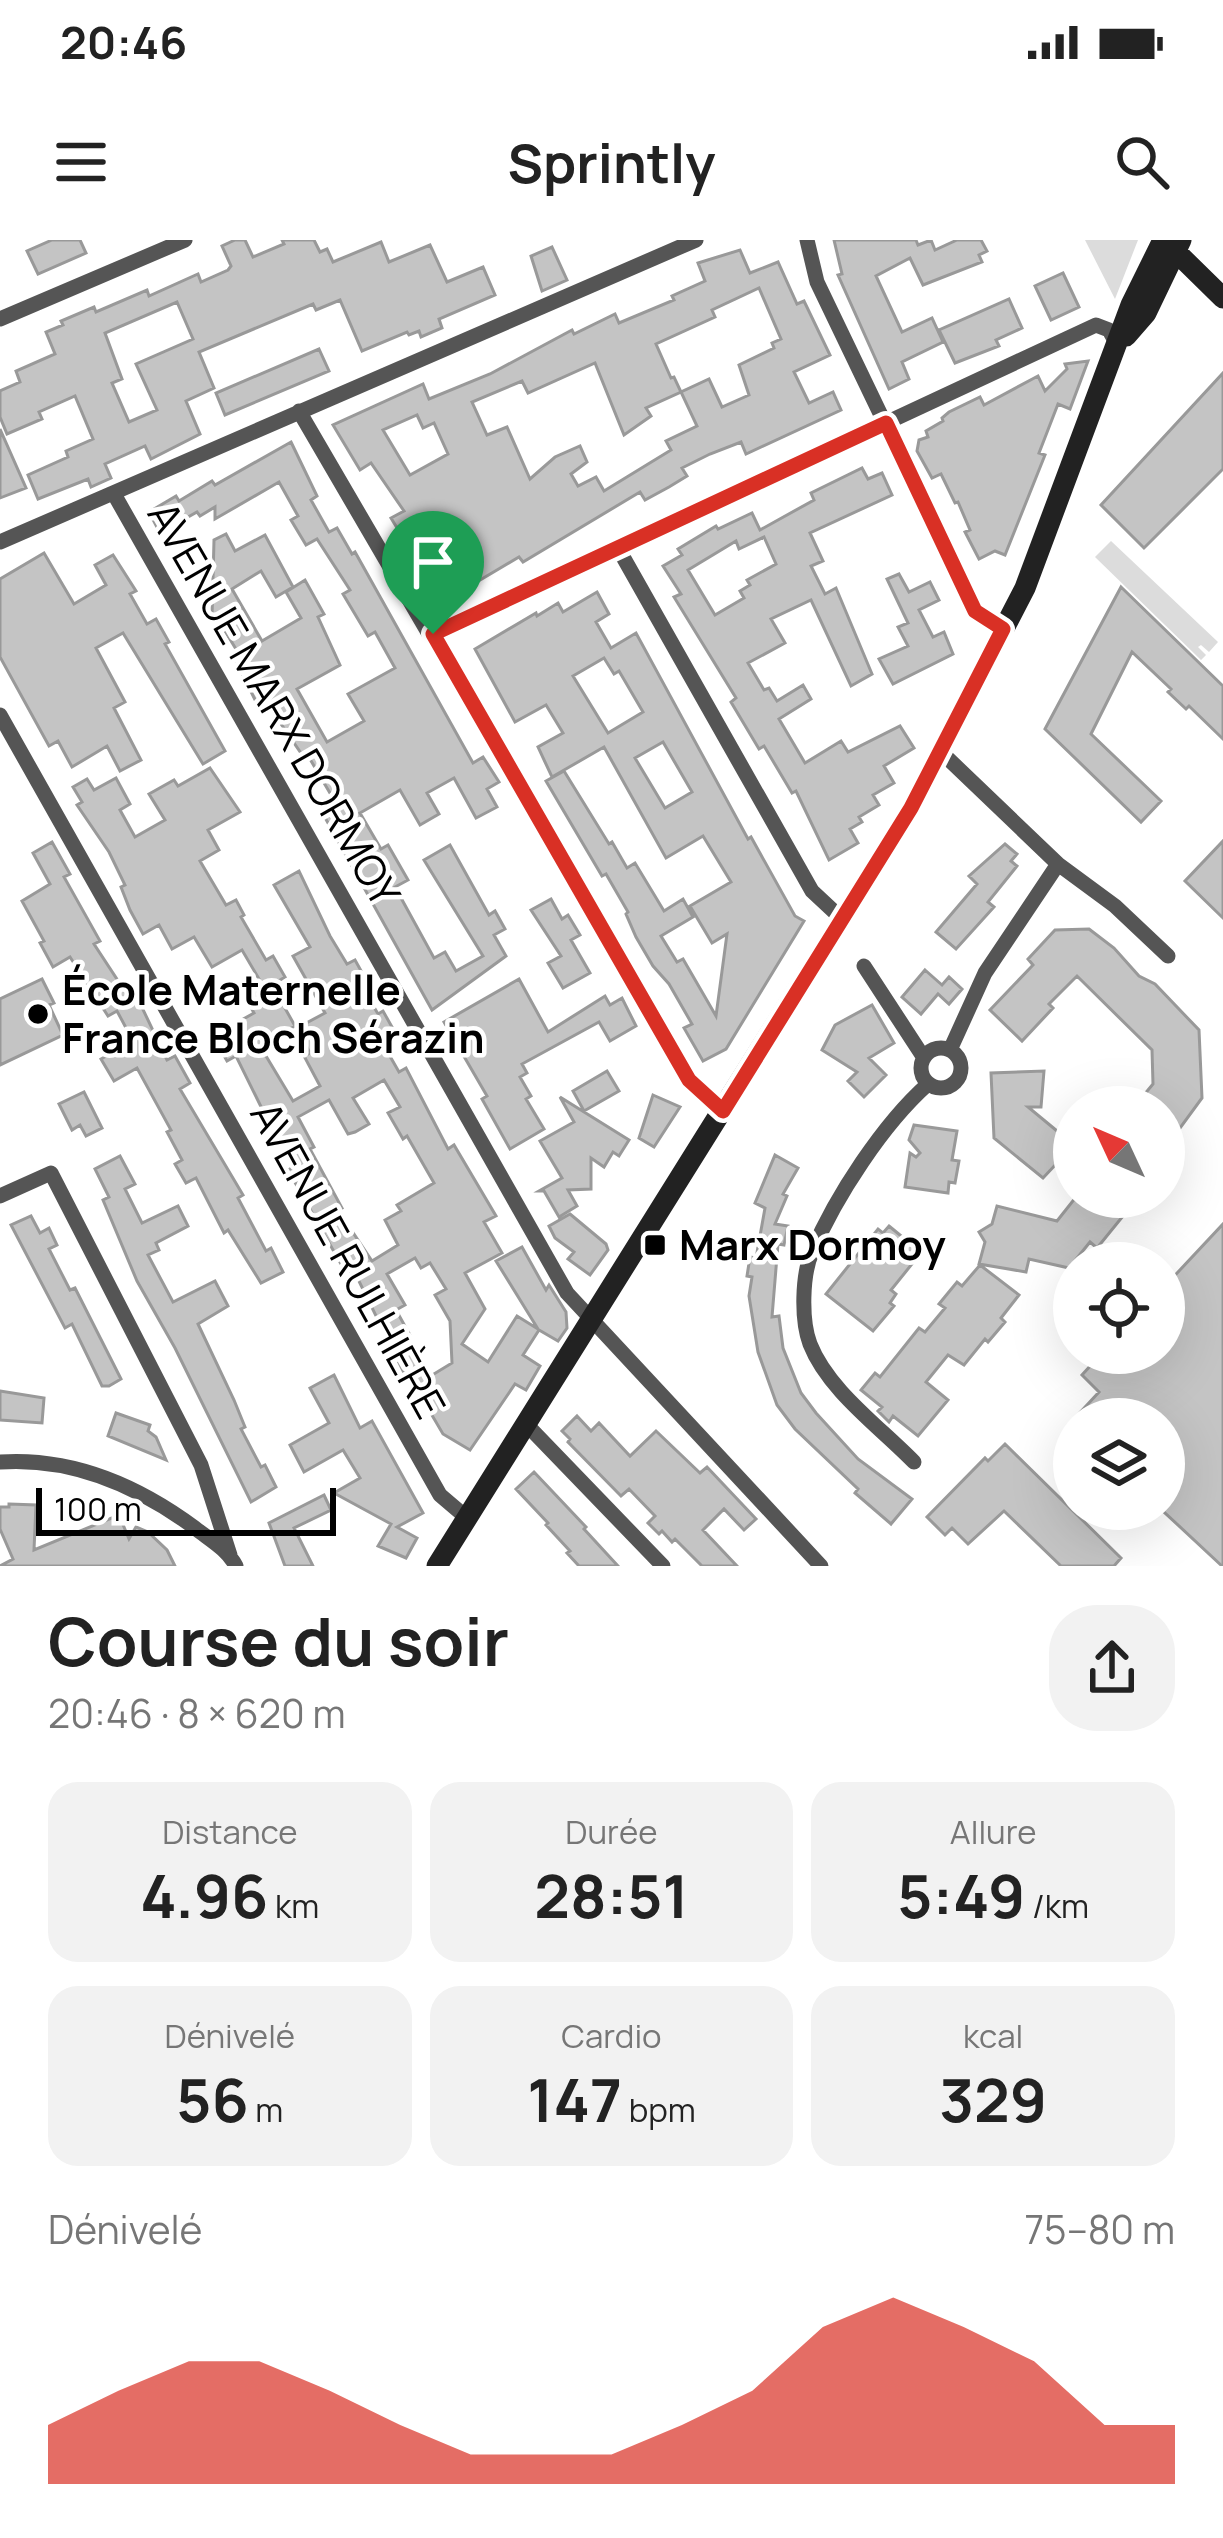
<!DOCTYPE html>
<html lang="fr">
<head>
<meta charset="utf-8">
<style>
	:root { --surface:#fff; --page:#f2f2f2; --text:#222; --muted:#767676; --accent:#d93025 }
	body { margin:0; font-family:Manrope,sans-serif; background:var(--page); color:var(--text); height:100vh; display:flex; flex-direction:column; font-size:45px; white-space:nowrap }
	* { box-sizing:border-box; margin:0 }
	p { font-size:39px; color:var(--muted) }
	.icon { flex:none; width:66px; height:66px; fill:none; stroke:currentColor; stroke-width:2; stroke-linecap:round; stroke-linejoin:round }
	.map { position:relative; height:1326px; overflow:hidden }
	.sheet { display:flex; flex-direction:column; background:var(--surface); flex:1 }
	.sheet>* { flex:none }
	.needle { width:78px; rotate:314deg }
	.controls { position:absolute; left:1053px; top:846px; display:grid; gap:24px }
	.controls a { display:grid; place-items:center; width:132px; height:132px; border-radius:50%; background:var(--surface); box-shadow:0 12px 48px #0002; font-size:60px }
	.scale { position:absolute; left:36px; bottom:30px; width:300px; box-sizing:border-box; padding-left:12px; border:6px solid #000; border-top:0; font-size:33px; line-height:42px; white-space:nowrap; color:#000; -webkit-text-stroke:9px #fff; paint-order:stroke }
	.pin { position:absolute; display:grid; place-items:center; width:102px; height:102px; color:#fff; margin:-123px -51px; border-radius:50% 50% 50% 0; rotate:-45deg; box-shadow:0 0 12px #0007 }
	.pin .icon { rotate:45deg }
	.round { display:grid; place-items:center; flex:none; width:126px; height:126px; border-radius:48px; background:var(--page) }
	.headline { display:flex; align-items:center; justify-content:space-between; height:204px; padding:0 48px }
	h1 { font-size:66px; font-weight:700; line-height:90px }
	.figures { display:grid; grid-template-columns:repeat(3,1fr); gap:18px; height:204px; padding:12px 48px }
	.figures div { display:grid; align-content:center; border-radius:30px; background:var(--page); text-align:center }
	.figures b { font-size:60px; font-weight:700 }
	.figures small { font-size:33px; font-weight:400 }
	.figures p { font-size:33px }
	.chart { height:336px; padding:24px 48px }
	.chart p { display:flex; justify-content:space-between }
	.chart svg { width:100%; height:216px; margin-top:12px; fill:var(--accent); opacity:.7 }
	.status { display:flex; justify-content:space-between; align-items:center; height:84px; padding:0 60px; background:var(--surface); direction:ltr }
	.status svg { height:33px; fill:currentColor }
	header { display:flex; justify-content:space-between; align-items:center; height:156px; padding:0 48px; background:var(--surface); font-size:54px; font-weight:700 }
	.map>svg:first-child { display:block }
	.green { fill:#dcdcdc }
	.building { fill:#c4c4c4; stroke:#999; stroke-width:3; fill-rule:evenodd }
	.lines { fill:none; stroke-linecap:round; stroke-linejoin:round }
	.street { stroke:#555; stroke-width:15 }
	.secondary { stroke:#222; stroke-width:21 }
	.route-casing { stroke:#fff; stroke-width:24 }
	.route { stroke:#d93025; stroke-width:15 }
	.poi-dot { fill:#000; stroke:#fff; stroke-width:4.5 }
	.labels { text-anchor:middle; stroke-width:9; stroke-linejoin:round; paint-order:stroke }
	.street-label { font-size:42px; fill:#000; stroke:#fff }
	.poi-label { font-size:42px; font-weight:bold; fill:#000; stroke:#fff; text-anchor:start }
</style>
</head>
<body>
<div class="status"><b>20:46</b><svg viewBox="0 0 49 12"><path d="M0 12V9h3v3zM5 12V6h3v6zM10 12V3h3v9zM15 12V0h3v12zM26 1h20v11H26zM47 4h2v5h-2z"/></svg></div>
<header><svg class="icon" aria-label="menu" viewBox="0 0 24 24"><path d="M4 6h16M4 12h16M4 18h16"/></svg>Sprintly<svg class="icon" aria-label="search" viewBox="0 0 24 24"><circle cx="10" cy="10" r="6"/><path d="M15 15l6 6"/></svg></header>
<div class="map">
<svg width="1223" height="1326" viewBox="0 0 1223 1326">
	<rect width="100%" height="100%" fill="#fff"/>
	<!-- green -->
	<path class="green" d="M1085,0H1138L1115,59Z
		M1111,301L1218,402L1209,412L1201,405L1198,407L1206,415L1201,420L1095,317Z"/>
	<!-- building -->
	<path class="building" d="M52,0H80L86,13L38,34L27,11Z
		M235,0H245L253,17L284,4L282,0H314L320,12L327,9L333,22L381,2L389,22L430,5L447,42L483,27L495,55L439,79L442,88L421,97L419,91L409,95L407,92L362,111L340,60L316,70L313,64L199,112L214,148L186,161L200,194L151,219L145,206L105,224L111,238L91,247L88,239L38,259L28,235L68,217L66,211L93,199L75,156L39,172L42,179L7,194L0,177V151L20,142L16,131L55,114L46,92L63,85L61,81L94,67L96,72L147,50L149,56L198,34L201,42L228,30L231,26L222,6ZM177,62L193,99L136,124L157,170L129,182L112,143L122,139L105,93Z
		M834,0H916L918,5L931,0L935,10L957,0H981L987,11L979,15L982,22L923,45L910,18L876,36L902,92L932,78L943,102L902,122L909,139L889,149L838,35L842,34Z
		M552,7L567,40L542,51L531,16Z
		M740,10L750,33L778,22L797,64L804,61L830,115L794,132L809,163L833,152L841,170L746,214L741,202L710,214L682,228L687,236L669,247L645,260L640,252L523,322L519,317L465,349L462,344L441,357L436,349L432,351L420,330L414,334L397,306L405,301L391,278L404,271L371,223L360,230L333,185L423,144L429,159L490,134L572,90L574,94L615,74L619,83L674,60L672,56L705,41L698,23ZM759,48L781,99L772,103L774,108L739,125L749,155L722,167L709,139L681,152L697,186L666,201L671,210L604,251L596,237L578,246L571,234L587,222L580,206L555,217L530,239L507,187L487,195L472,162L522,141L528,153L595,123L624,195L651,176L646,168L681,152L674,137L671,138L656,104L715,77L712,70ZM417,175L423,188L434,183L448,214L410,235L383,190Z
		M1063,33L1079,67L1051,80L1035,46Z
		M1009,59L1022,88L996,100L999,106L955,123L939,90Z
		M319,109L329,131L225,175L216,153Z
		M1088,121L1070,169L1058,164L1039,213L1045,215L1005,315L995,311L979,319L965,292L970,290L958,262L955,263L941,234L932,238L917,211L919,200L928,197L926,191L943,181L942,178L949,172L980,157L984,165L1038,136L1045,151L1067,129L1065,124Z
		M1223,133V229L1144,308L1101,265Z
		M0,189L26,248L0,258Z
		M291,202L317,256L311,260L329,292L337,288L352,314L355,312L473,523L483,517L499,542L487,549L497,567L476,578L454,538L427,553L439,574L420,585L400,550L360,573L381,609L388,605L408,640L395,647L434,718L445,712L456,731L483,716L424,620L450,605L489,675L495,671L505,689L494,695L506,716L432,770L323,574L337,565L307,514L303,516L268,465L260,470L234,417L239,414L223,388L219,390L212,377L214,300L226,294L235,311L265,295L293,347L276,357L261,331L232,349L262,401L301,378L286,352L305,340L324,374L318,377L340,425L297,449L327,502L364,481L348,454L395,428L375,392L368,396L343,354L350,350L317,299L306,305L291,280L298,276L279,242L215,279V267L200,276L197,272L160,293L149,272L176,256L179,261L212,241L215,245Z
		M862,228L868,239L882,233L892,255L810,293L823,321L811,326L825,354L836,348L872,434L851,446L811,360L771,379L785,403L748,423L764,450L769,448L777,461L803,445L811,459L779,479L805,523L841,501L848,512L900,486L914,508L884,526L894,543L873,555L879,565L859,577L862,582L850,589L858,603L829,620L796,551L792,553L764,506L759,509L731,462L736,458L674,357L681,354L663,326L682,315L678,309L716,286L718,289L752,273L760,290L814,260L811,253ZM764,297L776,324L747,340L750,345L740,351L744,358L715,375L688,330L736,301L739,309Z
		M44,313L74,364L106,345L95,325L113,315L136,351L130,354L147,384L156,379L169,402L165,404L225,511L203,524L123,393L96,408L125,462L114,468L141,520L120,531L107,506L72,527L58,501L49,506L0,417V339Z
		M899,334L909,352L930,342L939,360L919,370L933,397L944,392L953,414L893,444L879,419L908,406L898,387L908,383L887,339Z
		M1121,347L1223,446V499L1189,466L1186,469L1168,452L1171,449L1132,412L1091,494L1161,561L1141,582L1045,489Z
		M597,352L609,374L596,382L611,408L636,393L748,599L751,597L795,676L804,681L726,809L703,821L684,788L692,784L669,744L653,726L636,697L626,674L628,672L606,634L602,636L546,541L564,531L609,604L612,602L627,628L635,623L664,671L683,659L693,677L661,696L677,722L683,719L716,776L727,694L712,703L690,666L731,642L703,596L666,618L604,507L552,537L538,507L563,493L546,465L515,482L475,409L536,373L537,376L558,363L563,372ZM604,418L614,434L619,431L643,472L608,493L573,436ZM663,502L692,552L665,568L635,518Z
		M210,528L240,572L208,590L219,610L200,621L226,665L236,660L244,675L241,677L266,720L273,716L285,737L272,745L295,786L260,806L293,861L320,846L304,816L310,813L297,788L325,773L293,716L310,707L274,645L299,631L330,696L347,724L355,720L369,745L363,748L378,774L383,771L397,796L383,804L399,832L406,828L448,909L454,905L496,976L484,982L502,1013L465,1033L485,1069L462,1104L488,1122L517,1076L538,1089L496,1021L522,1007L546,1050L549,1045L566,1072L567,1088L558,1101L539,1090L523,1115L540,1126L526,1150L515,1144L470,1210L443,1194L409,1136L406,1137L353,1029L346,1033L288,930L297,925L276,889L273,891L236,816L227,821L213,796L254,773L241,749L259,739L242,710L212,727L194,697L172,709L159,685L143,694L130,670L121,647L125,645L109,612L77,565L82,562L73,547L87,539L94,550L116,538L130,564L120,570L135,597L165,580L149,554L174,540L178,546ZM384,840L400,867L388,873L403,899L407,896L434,943L397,965L401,971L385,980L398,1005L372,1021L338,970L342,968L310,909L314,907L298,877L329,860L348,894L355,892L369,884L353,858ZM415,1018L421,1028L430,1023L446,1049L435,1055L450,1081L452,1123L429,1137L406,1097L410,1095L396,1070L405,1065L387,1034Z
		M1223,601V678L1185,641Z
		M52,602L70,634L64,637L100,701L94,704L132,762L138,759L167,820L175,816L190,843L180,849L243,955L238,958L266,1011L271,1008L283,1032L261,1043L228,990L224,993L196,938L186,943L175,924L182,920L167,892L171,890L137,828L114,841L101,819L133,801L117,771L108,776L70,717L53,727L40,703L44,701L22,661L50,644L33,613Z
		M1005,604L1017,614L1011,621L1017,626L988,662L994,667L956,709L936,692L977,644L969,636Z
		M551,659L562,679L568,675L580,695L571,700L590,733L563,748L548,723L561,716L531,670Z
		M1089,689L1114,708L1139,736L1155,744L1199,790L1202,858L1164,910V867H1134L1153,844L1152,810L1077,736L1049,764L1053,768L1022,801L990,770L1033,725L1028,719L1055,690Z
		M925,730L942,745L949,737L962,749L949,764L938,754L921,774L902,757Z
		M42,739L54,763L49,765L63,795L0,825V759Z
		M519,739L548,792L605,756L610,765L622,758L636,786L610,801L599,782L522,824L527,833L520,837L531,856L526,859L544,889L510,909L482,859L487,856L444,782Z
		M872,765L894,803L869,818L886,835L864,857L848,841L857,832L822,810L835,785Z
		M607,831L619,851L584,871L573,851Z
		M1044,831L1041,867H1028L1074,905L1043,938L994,898L991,833Z
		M84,852L102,888L86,896L80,885L72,890L59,864Z
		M653,855L680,867L654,907L639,898Z
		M560,857L629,900L619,916L613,912L604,927L591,918V949L568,950L577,966L559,977L544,951H539L562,938L540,901L574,882Z
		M914,885L957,891L952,920L959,921L955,943L949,942L948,953L905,947L910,913L916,917L920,913L909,900Z
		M775,915L798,928L783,954L787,956L775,984L788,986L784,1005L778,1004L772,1077L779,1076L783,1108L801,1153L816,1173L858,1219L912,1259L891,1284L855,1253L858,1249L795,1189L777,1165L758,1112L749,1056L752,1037L747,1036L750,1017L756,1018L765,968L755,963Z
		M120,916L135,944L125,949L142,983L178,966L188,986L156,1003L159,1010L148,1015L173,1062L215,1041L228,1066L198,1084L234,1160L245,1187L241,1189L261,1227L265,1225L276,1247L251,1262L175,1108L137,1041L103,960L109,957L95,929Z
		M1076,957H1122L1132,965L1097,1008L1090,1002L1069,1028L1029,1019L1026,1032L979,1024L985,1002L979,992L992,984L997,966L1057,981Z
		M570,974L606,1004L608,1010L590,1035L568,1019L574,1012L555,998L549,986Z
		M31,976L40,993L49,988L57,1005L49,1009L70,1050L75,1048L121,1139L109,1146H102L72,1084L65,1088L11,985Z
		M1223,984V1326H1222L1164,1272V1179H1074L1099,1152L1082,1135L1102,1113H1164V1047Z
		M889,986L917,1009L911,1016L916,1019L891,1050L896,1054L890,1063L894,1066L873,1091L826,1054L878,989L883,993Z
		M980,1025L1019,1055L1001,1078L1005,1082L988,1102L985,1099L964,1125L948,1115L926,1142L948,1160L918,1196L893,1176L889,1182L878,1171L882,1167L861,1150L875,1133L880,1137L919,1088L925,1092L945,1068L939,1064L957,1042L962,1046Z
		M334,1135L360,1188L372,1181L423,1273L397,1287L417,1298L406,1318L378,1306L391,1284L334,1253L360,1238L343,1210L304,1232L290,1205L329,1183L310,1148Z
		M0,1151L44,1158L42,1183L0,1180Z
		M116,1173L150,1185L148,1191L156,1197L166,1220L108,1196Z
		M577,1176L591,1191L599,1183L630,1216L656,1191L700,1233L707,1227L756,1279L744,1290L724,1269L703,1290L737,1326H702L675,1299L672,1302L662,1291L659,1294L648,1283L655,1276L629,1249L621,1256L568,1202L570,1199L562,1191Z
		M1005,1204L1121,1318L1114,1326H1061L1004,1271L968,1304L952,1288L945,1295L927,1277L985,1218L988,1221Z
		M534,1232L586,1287L584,1289L618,1326H579L567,1313L570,1311L546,1285L548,1283L516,1249Z
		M324,1255L331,1270L294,1288L313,1326H285L269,1283Z
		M9,1264L36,1265L34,1310L119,1275L129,1299L136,1287L148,1292L167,1310L175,1326H0L13,1319L0,1289V1267H9Z"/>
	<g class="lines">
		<!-- street -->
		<path class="street" d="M807,0L817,42L975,371L1003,389
			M0,79L185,0
			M299,171L689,840L723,871
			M114,254L567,1053L821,1326
			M0,302L696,0
			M618,308L812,651L842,679
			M433,394L1096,85L1109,90L1118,106
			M0,475L440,1255L467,1278
			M940,511L1058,624L985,733L950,810
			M1058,624L1115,666L1168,716
			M864,726L924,818
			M921 828a20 20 0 1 1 40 0a20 20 0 1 1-40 0Z
			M0,956L51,933L201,1225L230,1315
			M526,1184L663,1326
			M0,1222C73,1217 137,1245 195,1288C210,1300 227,1309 236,1326
			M914,1222C880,1187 828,1150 810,1104C801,1080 802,1035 812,1012C836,956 883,884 928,844"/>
		<!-- secondary -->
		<path class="secondary" d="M1168,4L1223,58
			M1126,96L1146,73L1181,0
			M437,1326L911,568L1025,348L1131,65L1163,0"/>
	</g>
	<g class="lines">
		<defs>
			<path id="route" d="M886,183L975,371L1003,389L911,568L723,871L689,840L433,394Z"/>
		</defs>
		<!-- route casing -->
		<use href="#route" class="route-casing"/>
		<!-- route -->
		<use href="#route" class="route"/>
	</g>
	<!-- markers -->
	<g class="poi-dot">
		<circle cx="38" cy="774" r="12"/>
		<rect x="643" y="993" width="24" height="24" rx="6"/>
	</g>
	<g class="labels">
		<!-- street labels -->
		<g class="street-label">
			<text transform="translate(274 464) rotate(60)" y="15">AVENUE MARX DORMOY</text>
			<text transform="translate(348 1020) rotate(61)" y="15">AVENUE RULHIÈRE</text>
		</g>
		<!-- poi labels -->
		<g class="poi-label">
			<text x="62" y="765">École Maternelle<tspan x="62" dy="48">France Bloch Sérazin</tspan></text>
			<text x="679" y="1020">Marx Dormoy</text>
		</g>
	</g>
</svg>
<div class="controls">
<a><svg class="needle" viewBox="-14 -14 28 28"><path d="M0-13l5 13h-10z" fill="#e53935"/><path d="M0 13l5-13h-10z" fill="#767676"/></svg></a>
<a><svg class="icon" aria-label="locate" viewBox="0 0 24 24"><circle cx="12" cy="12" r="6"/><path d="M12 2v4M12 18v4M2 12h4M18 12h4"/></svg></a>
<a><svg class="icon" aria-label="layers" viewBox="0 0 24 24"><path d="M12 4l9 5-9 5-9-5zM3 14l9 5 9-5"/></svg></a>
</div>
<div class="scale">100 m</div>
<div class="pin" style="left:433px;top:394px;background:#1e9e55"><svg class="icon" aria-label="arrive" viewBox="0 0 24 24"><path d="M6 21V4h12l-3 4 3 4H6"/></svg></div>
</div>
<section class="sheet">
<div class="headline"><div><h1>Course du soir</h1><p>20:46 · 8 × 620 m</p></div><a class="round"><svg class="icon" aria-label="share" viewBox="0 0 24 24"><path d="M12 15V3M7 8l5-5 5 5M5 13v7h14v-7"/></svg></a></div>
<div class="figures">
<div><p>Distance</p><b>4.96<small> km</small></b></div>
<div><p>Durée</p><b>28:51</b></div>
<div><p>Allure</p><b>5:49<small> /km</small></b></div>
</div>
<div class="figures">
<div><p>Dénivelé</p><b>56<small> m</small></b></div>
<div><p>Cardio</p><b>147<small> bpm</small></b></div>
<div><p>kcal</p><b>329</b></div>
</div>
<div class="chart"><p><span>Dénivelé</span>75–80 m</p>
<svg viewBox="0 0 160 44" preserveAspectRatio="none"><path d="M0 44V32L10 25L20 19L30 19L40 25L50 32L60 38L70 38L80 38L90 32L100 25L110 12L120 6L130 12L140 19L150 32L160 32V44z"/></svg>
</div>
</section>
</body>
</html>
